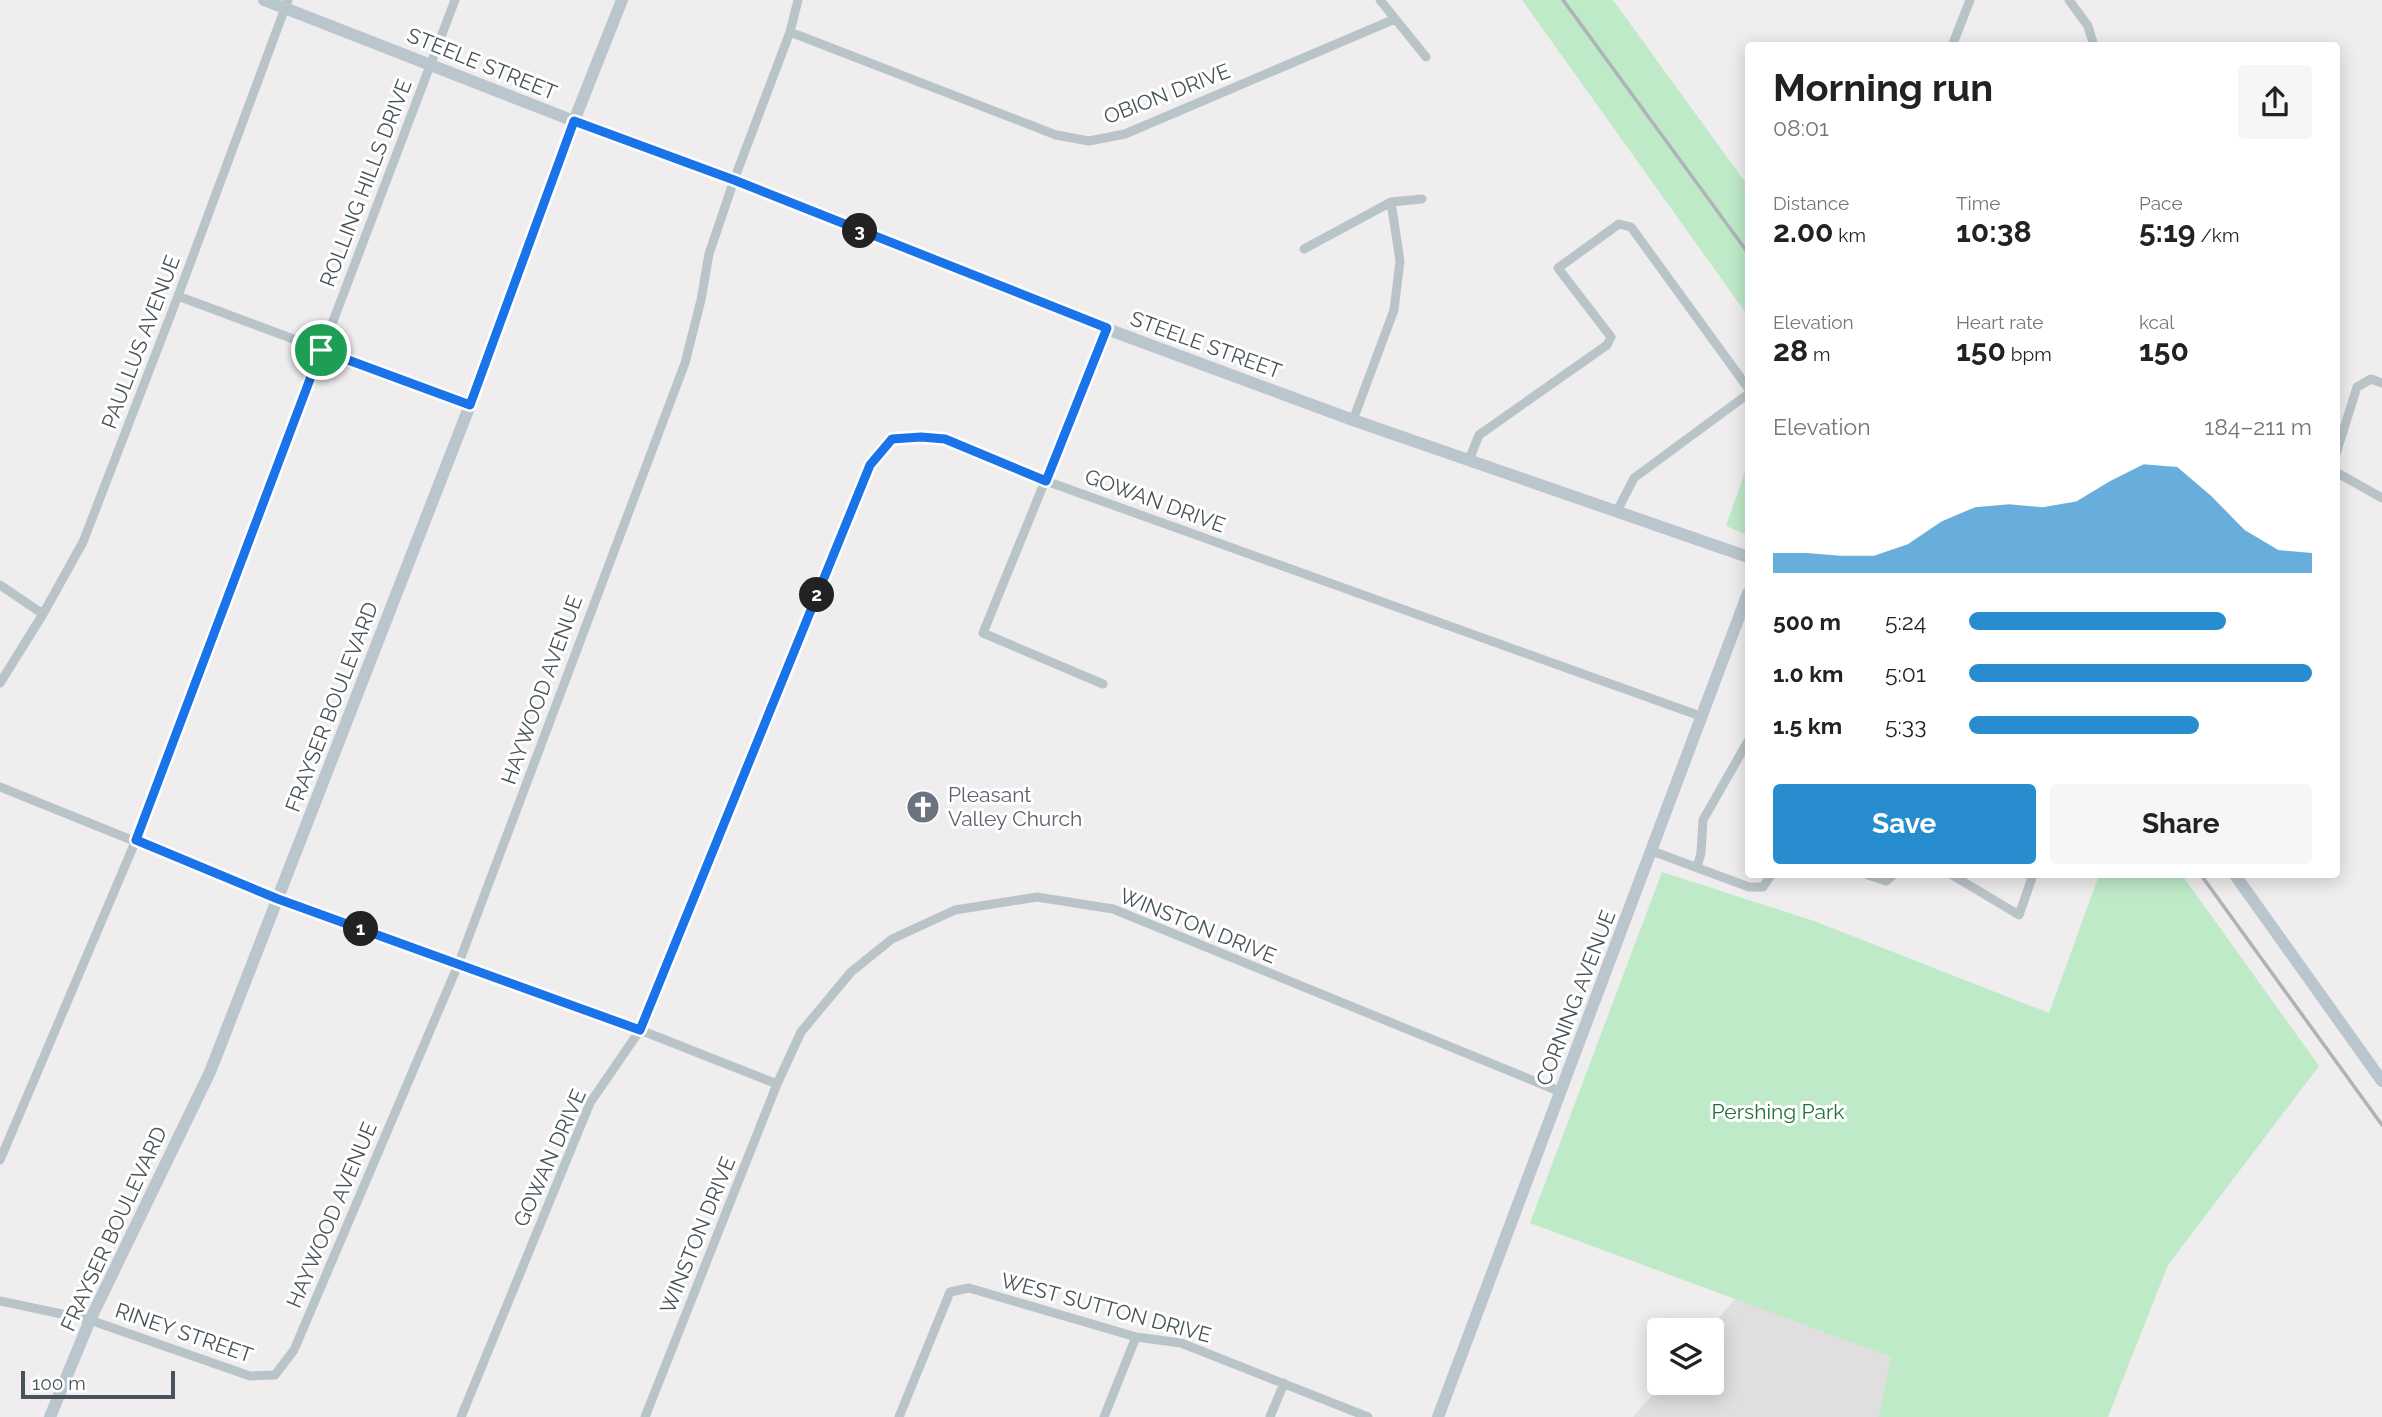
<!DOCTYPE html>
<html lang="en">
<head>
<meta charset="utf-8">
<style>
	:root { --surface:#fff; --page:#f6f6f6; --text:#222; --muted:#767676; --accent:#288dce }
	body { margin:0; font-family:Raleway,sans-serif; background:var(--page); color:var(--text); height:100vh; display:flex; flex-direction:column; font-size:26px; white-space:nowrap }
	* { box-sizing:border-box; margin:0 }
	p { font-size:23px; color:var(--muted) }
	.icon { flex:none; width:38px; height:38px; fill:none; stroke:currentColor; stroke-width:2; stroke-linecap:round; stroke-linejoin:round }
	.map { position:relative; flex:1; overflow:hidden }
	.side { position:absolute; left:1745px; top:42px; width:595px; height:836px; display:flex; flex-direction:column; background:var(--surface); border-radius:7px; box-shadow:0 4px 18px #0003 }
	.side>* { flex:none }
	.buttons { position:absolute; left:1647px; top:1318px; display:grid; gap:14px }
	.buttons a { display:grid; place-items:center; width:77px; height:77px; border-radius:7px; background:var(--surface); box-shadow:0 4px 18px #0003; font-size:35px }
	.scale { position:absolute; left:21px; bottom:18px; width:154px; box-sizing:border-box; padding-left:7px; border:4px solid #475358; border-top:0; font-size:19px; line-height:24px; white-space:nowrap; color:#475358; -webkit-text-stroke:5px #fff; paint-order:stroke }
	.pin { position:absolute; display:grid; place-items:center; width:60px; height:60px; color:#fff; margin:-30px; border:4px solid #fff; border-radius:50%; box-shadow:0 2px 7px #0007 }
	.km { position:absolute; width:35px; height:35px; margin:-18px; border-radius:50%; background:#222; color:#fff; font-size:19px; line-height:35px; text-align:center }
	.round { display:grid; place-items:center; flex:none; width:74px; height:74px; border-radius:7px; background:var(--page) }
	.overview { display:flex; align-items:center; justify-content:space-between; height:119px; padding:0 28px }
	h1 { font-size:38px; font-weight:700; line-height:52px }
	.stats { display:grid; grid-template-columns:repeat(3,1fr); gap:10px; height:119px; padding:7px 28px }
	.stats div { display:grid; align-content:center }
	.stats b { font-size:30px; font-weight:700 }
	.stats small { font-size:19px; font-weight:400 }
	.stats p { font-size:19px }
	.chart { height:196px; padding:14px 28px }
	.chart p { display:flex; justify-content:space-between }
	.chart svg { width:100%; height:126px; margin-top:7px; fill:var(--accent); opacity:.7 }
	.primary-button { display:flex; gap:14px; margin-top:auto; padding:14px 28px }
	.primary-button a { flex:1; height:80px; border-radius:7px; background:var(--accent); color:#fff; font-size:28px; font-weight:700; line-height:80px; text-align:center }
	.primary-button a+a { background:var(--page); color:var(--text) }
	ul { padding:0 28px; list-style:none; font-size:23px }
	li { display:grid; grid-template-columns:112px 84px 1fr; align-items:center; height:52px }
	li i { height:18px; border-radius:9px; background:var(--accent) }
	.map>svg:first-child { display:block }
	.education { fill:#e0dede }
	.green { fill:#beeac8 }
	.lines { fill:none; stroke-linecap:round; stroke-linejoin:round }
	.street { stroke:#b9c4c8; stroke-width:9 }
	.secondary { stroke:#bac6cd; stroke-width:12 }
	.rail { stroke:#afb3b7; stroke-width:3.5 }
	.route-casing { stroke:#fff; stroke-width:14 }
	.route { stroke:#1a73e8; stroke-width:9 }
	.labels { text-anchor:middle; stroke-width:6; stroke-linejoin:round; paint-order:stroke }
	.street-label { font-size:21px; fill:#475358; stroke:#fff }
	.worship-label { font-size:21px; fill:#5b616d; stroke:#fff; text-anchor:start }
	.park-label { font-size:21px; fill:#1e733a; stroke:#fff }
</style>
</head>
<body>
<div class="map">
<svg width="2382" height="1417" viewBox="0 0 2382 1417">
	<rect width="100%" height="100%" fill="#efeded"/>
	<!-- education -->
	<path class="education" d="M1735,1299L1892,1357L1879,1417H1633L1663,1383L1712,1382V1330H1708Z"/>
	<!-- green -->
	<path class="green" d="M1522,0H1613L1748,186V316Z
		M1748,463V535L1726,526Z
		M1662,872L1814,921L2049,1013L2099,875H2182L2319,1066L2168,1265L2108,1417H1879L1891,1357L1530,1223Z"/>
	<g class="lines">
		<!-- street -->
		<path class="street" d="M1380,0L1426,57
			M2069,0L2088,26L2094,46
			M790,32L1056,135L1089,141L1125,134L1395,19
			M1952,46L1970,0
			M1304,249L1391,202L1422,199
			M178,296L470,405
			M1353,420L1394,310L1400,261L1391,202
			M2336,454L2357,387L2371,379L2382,383
			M1469,460L1479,435L1607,345L1611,337L1558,268L1619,224L1631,227L1748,388
			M2336,472L2382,498
			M1617,511L1634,478L1748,394
			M0,585L43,614
			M0,683L43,614L83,542L178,296L288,0
			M1103,684L983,633L1107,329
			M0,787L278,899L640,1030L777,1084
			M1652,851L1749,887H1763L1771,875
			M1697,867L1701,853L1703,820L1748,741
			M1868,875L1886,881L1893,875
			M1952,875L2019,915L2033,875
			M0,1160L136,840L455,0
			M0,1301L90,1320L250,1376L275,1375L294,1350L458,965L685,363L701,300L709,254L734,180L790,32L798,0
			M461,1417L590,1103L640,1030L870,465L893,439L921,437L945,439L1046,481L1703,717
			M645,1417L777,1084L801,1032L851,972L892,939L955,910L1037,897L1113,909L1561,1092
			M899,1417L950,1292L969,1288L1136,1337L1181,1343L1368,1417
			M1104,1417L1136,1337
			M1270,1417L1284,1383"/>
		<!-- secondary -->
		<path class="secondary" d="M264,0L574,121L734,180L1107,329L1353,420L1748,557
			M2235,875L2382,1081
			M50,1417L90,1320L210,1072L470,405L574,121L622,0
			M1438,1417L1748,593"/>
		<!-- rail -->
		<path class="rail" d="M1563,0L1748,253
			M2201,875L2382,1125"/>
	</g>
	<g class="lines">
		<defs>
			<path id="route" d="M574,121L734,180L1107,328L1046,481L945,439L921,437L892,439L870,465L640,1030L278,899L136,840L321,350L470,405Z"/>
		</defs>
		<!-- route casing -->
		<use href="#route" class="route-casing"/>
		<!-- route -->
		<use href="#route" class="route"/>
	</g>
	<!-- icons -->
	<defs>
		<symbol id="church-disc" viewBox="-11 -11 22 22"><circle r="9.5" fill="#6b7280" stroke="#fff"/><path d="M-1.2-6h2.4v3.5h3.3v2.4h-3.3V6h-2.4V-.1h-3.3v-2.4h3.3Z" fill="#fff"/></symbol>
	</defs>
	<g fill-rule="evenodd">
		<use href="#church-disc" x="904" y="788" width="38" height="38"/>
	</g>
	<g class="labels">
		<!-- street labels -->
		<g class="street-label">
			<text transform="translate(482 64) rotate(22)" y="7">STEELE STREET</text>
			<text transform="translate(1167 94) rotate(-21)" y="7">OBION DRIVE</text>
			<text transform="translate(366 183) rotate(-69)" y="7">ROLLING HILLS DRIVE</text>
			<text transform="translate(141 342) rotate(-69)" y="7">PAULLUS AVENUE</text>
			<text transform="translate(1206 345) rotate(20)" y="7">STEELE STREET</text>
			<text transform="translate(1155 501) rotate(20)" y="7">GOWAN DRIVE</text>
			<text transform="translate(542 690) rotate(-70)" y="7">HAYWOOD AVENUE</text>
			<text transform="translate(332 707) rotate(-69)" y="7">FRAYSER BOULEVARD</text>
			<text transform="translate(1198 926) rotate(22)" y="7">WINSTON DRIVE</text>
			<text transform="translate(1576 998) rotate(-69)" y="7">CORNING AVENUE</text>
			<text transform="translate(550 1158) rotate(-66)" y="7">GOWAN DRIVE</text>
			<text transform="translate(332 1215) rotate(-67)" y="7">HAYWOOD AVENUE</text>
			<text transform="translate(114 1229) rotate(-65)" y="7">FRAYSER BOULEVARD</text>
			<text transform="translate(698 1235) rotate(-68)" y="7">WINSTON DRIVE</text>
			<text transform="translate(1106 1308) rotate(15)" y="7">WEST SUTTON DRIVE</text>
			<text transform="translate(184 1333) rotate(19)" y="7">RINEY STREET</text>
		</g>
		<!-- worship labels -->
		<g class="worship-label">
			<text x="948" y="802">Pleasant<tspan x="948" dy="24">Valley Church</tspan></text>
		</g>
		<!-- park labels -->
		<g class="park-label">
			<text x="1778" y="1119">Pershing Park</text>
		</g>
	</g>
</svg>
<div class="buttons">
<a><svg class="icon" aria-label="layers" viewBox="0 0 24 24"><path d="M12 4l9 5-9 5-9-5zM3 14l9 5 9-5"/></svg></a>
</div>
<div class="scale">100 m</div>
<div class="pin" style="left:321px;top:350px;background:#1e9e55"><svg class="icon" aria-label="arrive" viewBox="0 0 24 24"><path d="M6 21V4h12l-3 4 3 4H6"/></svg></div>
<b class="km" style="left:361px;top:929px">1</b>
<b class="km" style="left:817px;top:595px">2</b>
<b class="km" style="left:860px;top:231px">3</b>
<section class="side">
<div class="overview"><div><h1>Morning run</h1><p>08:01</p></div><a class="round"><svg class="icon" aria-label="share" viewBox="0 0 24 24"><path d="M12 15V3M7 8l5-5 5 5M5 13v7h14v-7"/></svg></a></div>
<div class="stats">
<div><p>Distance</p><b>2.00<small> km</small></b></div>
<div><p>Time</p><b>10:38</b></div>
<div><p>Pace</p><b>5:19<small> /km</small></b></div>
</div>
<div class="stats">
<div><p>Elevation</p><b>28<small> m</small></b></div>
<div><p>Heart rate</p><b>150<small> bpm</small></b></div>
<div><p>kcal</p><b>150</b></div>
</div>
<div class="chart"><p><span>Elevation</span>184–211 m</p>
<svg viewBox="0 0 160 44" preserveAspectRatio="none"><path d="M0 44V37L10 37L20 38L30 38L40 34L50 26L60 21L70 20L80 21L90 19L100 12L110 6L120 7L130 17L140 29L150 36L160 37V44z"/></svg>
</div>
<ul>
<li><b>500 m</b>5:24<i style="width:75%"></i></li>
<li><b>1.0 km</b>5:01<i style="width:100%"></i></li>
<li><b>1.5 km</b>5:33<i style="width:67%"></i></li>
</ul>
<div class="primary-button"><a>Save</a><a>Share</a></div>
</section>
</div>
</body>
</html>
